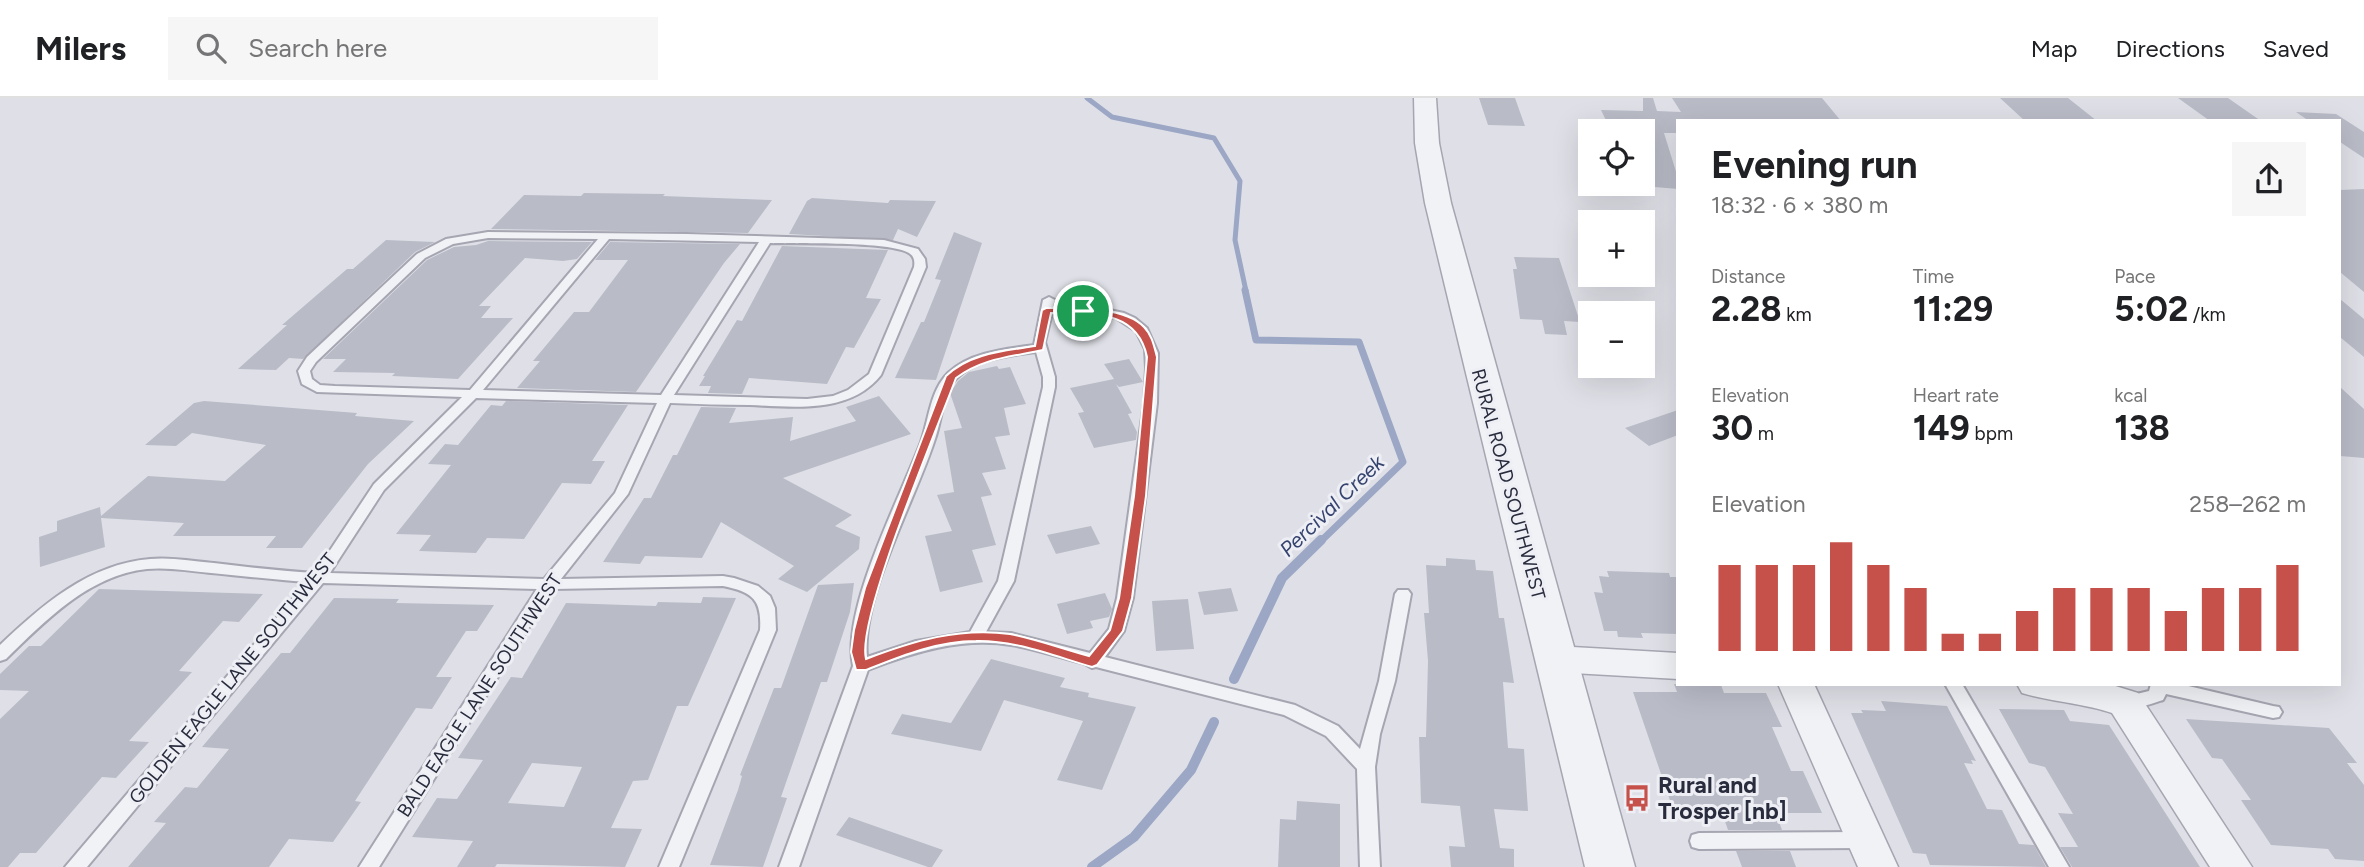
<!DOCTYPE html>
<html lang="en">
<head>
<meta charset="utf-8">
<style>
	:root { --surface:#fff; --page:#f6f6f6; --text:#202124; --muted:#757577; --line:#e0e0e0; --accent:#c6514a }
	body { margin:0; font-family:Figtree,sans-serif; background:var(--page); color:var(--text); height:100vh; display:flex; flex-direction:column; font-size:26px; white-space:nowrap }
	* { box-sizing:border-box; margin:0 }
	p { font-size:23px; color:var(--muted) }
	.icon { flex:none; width:38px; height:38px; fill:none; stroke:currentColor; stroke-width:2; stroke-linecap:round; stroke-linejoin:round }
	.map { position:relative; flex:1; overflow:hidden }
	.drawer { position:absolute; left:1676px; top:21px; width:665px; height:567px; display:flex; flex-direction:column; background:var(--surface); border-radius:0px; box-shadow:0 7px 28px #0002 }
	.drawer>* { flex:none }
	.fabs { position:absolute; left:1578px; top:21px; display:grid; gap:14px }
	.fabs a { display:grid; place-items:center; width:77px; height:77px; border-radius:0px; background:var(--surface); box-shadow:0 7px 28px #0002; font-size:35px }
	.pin { position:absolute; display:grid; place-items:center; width:60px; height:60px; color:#fff; margin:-30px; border:4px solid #fff; border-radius:50%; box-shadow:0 2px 7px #0007 }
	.round { display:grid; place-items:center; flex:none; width:74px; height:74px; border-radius:0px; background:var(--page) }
	.overview { display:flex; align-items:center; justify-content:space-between; height:119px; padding:0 35px }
	h1 { font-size:38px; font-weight:700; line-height:52px }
	.figures { display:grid; grid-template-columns:repeat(3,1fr); gap:10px; height:119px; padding:7px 35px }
	.figures div { display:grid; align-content:center }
	.figures b { font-size:35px; font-weight:700 }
	.figures small { font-size:19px; font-weight:400 }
	.figures p { font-size:19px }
	.chart { height:196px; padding:14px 35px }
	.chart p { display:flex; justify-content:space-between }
	.chart svg { width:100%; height:126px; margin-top:7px; stroke:var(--accent); stroke-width:6 }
	header { display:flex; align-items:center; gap:42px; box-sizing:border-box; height:98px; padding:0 35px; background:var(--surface); border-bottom:2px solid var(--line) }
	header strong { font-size:33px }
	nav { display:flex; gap:38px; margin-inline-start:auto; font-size:24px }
	.search { width:490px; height:63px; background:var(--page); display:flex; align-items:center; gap:18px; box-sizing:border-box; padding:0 24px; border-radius:0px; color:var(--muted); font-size:26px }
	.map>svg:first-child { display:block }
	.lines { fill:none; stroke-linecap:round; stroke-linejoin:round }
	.stream-far2 { stroke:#9ba7c5; stroke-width:5 }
	.stream-far1 { stroke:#9ba7c5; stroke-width:7 }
	.stream { stroke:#9ba7c5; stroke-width:10 }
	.building { fill:#b9bbc7; fill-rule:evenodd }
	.service-casing { stroke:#a5a6b1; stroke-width:4 }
	.minor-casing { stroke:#a5a6b1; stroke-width:3 }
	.tertiary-casing { stroke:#a5a6b1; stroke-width:3 }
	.service { fill:#f1f2f6; fill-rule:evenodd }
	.minor { fill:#f1f2f6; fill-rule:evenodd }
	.tertiary { fill:#f1f2f6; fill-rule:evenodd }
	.route { fill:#c6514a; stroke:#fff; stroke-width:2; fill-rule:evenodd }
	.labels { text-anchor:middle; stroke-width:6; stroke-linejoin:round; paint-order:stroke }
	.street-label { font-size:19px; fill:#292c3d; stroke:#eeeff5 }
	.water-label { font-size:21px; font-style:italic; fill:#35436f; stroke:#eeeff5 }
	.near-poi-label { font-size:23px; font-weight:bold; fill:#292c3d; stroke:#eeeff5; text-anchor:start }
</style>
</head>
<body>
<header>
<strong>Milers</strong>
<div class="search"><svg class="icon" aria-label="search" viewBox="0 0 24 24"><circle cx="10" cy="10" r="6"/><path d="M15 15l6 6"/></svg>Search here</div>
<nav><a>Map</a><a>Directions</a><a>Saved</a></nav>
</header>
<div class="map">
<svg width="2364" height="769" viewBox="0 0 2364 769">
	<rect width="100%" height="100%" fill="#dfe0e7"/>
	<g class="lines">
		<!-- stream-far2 -->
		<path class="stream-far2" d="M1087,0L1112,19L1214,40L1240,83L1235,142L1246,193"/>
		<!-- stream-far1 -->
		<path class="stream-far1" d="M1245,192L1256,242L1359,244L1403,364L1320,444"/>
		<!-- stream -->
		<path class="stream" d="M1234,581L1282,480L1321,442
			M1092,769L1134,739L1191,672L1214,624"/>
	</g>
	<!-- building -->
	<path class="building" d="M1479,0H1515L1525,28L1488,27Z
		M1643,0H1653L1657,13L1681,14L1672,0H1822L1841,23H1678V35H1664L1678,80V91L1643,88V33H1611L1601,12L1643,13Z
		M2000,0H2068L2097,23H2025Z
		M2178,0H2228L2261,23H2210Z
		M2296,14L2336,16L2364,34V60L2340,44V23H2309Z
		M2364,91V194L2340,174V92Z
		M584,95L665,96L663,98L772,102L748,135L491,131L524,97L581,98Z
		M812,100L888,105L890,102L936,103L917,139L898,131L893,142L789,136L807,103Z
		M954,134L982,145L936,282L895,280L921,224H924L941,182L935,181Z
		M386,142L435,144L415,154L303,261L289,260L276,272L238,271L287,227H282L347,171H353Z
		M488,143L592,144L577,161L563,163L525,160L479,208H491L481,220H513L458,281L392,278L395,275L333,274L346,261H323L427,162L454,149L476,147Z
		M610,144L740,146L724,165L636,294L517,290L540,263H533L574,214H589L628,162H595Z
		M782,148L888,152L866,200L881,201L854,250L846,249L827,286L749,280L742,296L708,295L711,288H699L705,278H703L737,222L742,223Z
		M1514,159L1559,160L1580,224L1564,223L1567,237L1545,236L1542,222L1520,221L1513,171H1517Z
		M2340,201L2364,221V259L2340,239Z
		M1129,261L1143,284L1119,289L1116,286L1132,315L1128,316L1137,334L1136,342L1094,350L1078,315L1084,314L1070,290L1114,281L1104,266Z
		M997,268L999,271L1010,269L1026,306L1004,310L1010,337L995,339L1006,371L982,375L992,397L981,399L996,447L972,452L983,484L940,494L925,438L952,433L937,397L954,394L944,333L962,330L950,295L958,283L969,274Z
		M2340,289L2364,311V360L2340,358Z
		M879,298L911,336L783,380L852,417L835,428L860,439L859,451L807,494L778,481L794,468L721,424L702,460L645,458L640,466L603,464L644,400H651L673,357H677L701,309L736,310L729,325L793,319L790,343L856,323L846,309Z
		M204,303L357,315L355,318L414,323L368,366L302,450H266L276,438H173L184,425L101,420L105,449L40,469L39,439L57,433V423L100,409L101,418L148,378L225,383L266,347L192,335L176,348L145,347L194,305Z
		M506,303L628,307L592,363H605L591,386L562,385L524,441L487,440L476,455L419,453L431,437L396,436L451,367L428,366L445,346L458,347L491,307L502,308Z
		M1678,312V337L1649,348L1625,330Z
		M1091,428L1100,446L1056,456L1047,437Z
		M1446,460L1475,462L1476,472L1493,473L1499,520H1504L1514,585L1503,584L1508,650L1524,651L1528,713L1494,711L1500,750L1514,751V769H1451L1449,748L1465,749L1460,708L1421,705L1419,639H1426L1428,563L1424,515H1429L1426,467L1446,468Z
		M1607,473L1669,475L1670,479H1678V536L1641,535L1643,540L1618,539L1617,533H1604L1594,494L1603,495L1599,478L1609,479Z
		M854,485L850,514L827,584H821L781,699L787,700L763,769L710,767L738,692L742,678L740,677L774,590H781L818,487Z
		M1231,490L1238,513L1204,517L1198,494Z
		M99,491L263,496L239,524L223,523L179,573L192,574L129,643L149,644L116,680L102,679L36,755H20L8,769H0V621L29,593L0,592V576L29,548H41Z
		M1105,495L1112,511L1109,519L1090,523L1093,530L1067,536L1057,506Z
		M703,499L736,500L688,608H677L648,682L633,683L611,730L642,731L625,769L497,766L495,769H457L473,743L412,739L437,700L457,701L483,662L458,660L511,579L522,580L566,505L656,508L658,504L701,505ZM532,665L582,669L564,709L508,705Z
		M334,500L399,501L396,505L494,507L477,533H466L436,579H452L432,611L416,610L355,703L361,704L333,744L289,741L269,769H128L166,725L154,724L185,689L197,690L229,651L202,649L281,555H290Z
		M1188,501L1194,551L1156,553L1152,503Z
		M991,561L1065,580L1060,589L1089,595L1088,599L1136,609L1102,692L1057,682L1083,623L1004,602L981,653L891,636L902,616L951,625Z
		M1674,586L1721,587L1724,595H1766L1782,629H1772L1791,673H1803L1822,715H1776L1782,732H1728L1722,715L1674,714L1633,594H1677Z
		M1881,603L1947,608L1976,663L1971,662L1973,666L1964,665L1987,711L2002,712L2019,746L2034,747L2046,769L1930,767L1926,756L1913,755L1851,615H1863L1861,612L1886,613Z
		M1999,611L2064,612L2070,623L2109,627L2200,769H2072L2060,749H2078L2058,715L2073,716L2045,669L2029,665Z
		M2186,621L2329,630L2357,665H2347L2364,687V763L2335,761L2328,751L2271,747L2241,702H2251L2222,661L2212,660Z
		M1297,703L1340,706V769H1278L1280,721L1296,722Z
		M849,719L943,752L932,769H928L836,737Z
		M1736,753H1790L1796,769H1742Z"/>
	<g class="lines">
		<defs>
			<path id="service" d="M488,134L687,136L884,142L918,151L925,161L926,169L881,277C850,316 795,309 750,307C723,307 697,306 670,305L628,396L561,481L723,478L734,480L758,488L770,498L775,510L776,532L679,769H659L760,532C762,501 752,494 723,488L553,491L379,769H359L537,491L323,485L87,769H65L307,484C275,482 243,478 211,475C190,473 168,469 147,471C89,477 45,523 6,561L0,563V547C42,507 89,466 150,461C171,459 192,463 214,465C247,469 281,473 315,475L374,386L462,299L317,294L302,286L298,273L307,259L417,156L446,141ZM488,140L598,141L470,292L335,288L320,287L312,281L310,273L316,264L425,160L453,146ZM609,141L759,144L661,297L483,292ZM770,145C796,146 890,143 909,155C914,158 915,163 914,169L869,276L848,292L833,298L807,301L674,297ZM476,300L657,305L615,395L544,481L330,475L384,392Z
				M1049,199L1055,202L1053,208L1095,209L1124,215L1135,220L1147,230L1158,255L1157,305L1133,500L1124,533L1105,559L1295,607L1338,628L1360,651L1379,583L1395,496L1398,492H1408L1411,496L1395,583L1380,636L1375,669L1380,769H1360L1357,671L1326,638L1284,617L1096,569L1092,570L1085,566C1061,560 1036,551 1011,547C962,539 913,554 868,572L799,769H779L853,568C841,511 900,400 921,344C929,321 930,293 948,275C970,254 1005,251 1034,247L1043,202ZM1052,215L1095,216L1116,220L1136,233L1145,251L1146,270L1144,305L1117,500L1109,531L1090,555L1011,535L986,534L1014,483L1055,289V279L1045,244ZM1036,254L1043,279V289L998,483L970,534L916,543L867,559C861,498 916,401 935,341C942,322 942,296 956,281C976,260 1009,258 1036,254Z
				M1945,586H1962L2069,769H2049Z
				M2151,586H2180L2273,608L2279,609L2282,614L2279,619L2273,620L2166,596L2163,602C2151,606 2132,613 2120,610L2117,605L2120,600L2149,593Z
				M1864,734L1871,736L1873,742L1871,748L1864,750L1699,751L1692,749L1690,743L1692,737L1699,735Z"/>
			<path id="minor" d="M1555,548L1678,555V581L1555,574L1543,570L1538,561L1543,552Z
				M1778,586H1814L1898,769H1858Z
				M2017,586H2109L2138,595L2252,769H2210L2112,615C2083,605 2052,604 2022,595Z"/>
			<path id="tertiary" d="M1414,0H1436L1439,45L1451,105L1635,769H1585L1425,105L1415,45Z"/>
		</defs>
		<!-- service casing -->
		<use href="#service" class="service-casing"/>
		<!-- minor casing -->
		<use href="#minor" class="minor-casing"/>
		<!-- tertiary casing -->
		<use href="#tertiary" class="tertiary-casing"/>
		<!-- service -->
		<use href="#service" class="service"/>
		<!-- minor -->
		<use href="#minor" class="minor"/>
		<!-- tertiary -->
		<use href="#tertiary" class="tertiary"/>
	</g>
	<!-- route -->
	<path class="route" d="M1046,210C1072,210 1125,208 1144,229C1152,237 1154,248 1157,259L1146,398L1132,500L1123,533L1097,567L1092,569C1054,558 1015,542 976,543C937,543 901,558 866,572H856L851,554L854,532L865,490L946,278C970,255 1004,253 1035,248L1042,212ZM1051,215C1091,216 1137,211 1147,259L1134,398L1119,500L1110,532L1089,558C1063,551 1036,541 1010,536C959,529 913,543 866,561C856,521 938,329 956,280C983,260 1011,259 1043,252Z"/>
	<!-- icons -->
	<defs>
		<symbol id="bus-bare" viewBox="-9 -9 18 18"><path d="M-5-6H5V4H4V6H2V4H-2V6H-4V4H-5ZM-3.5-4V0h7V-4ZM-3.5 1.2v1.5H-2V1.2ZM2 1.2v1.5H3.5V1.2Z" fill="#c6514a" stroke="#eeeff5" stroke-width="2.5" paint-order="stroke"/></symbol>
	</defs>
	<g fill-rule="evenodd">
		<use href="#bus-bare" x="1618" y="681" width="38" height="38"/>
	</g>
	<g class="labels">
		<!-- street labels -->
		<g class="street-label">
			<text transform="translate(1509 386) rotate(75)" y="7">RURAL ROAD SOUTHWEST</text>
			<text transform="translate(232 580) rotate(-51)" y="7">GOLDEN EAGLE LANE SOUTHWEST</text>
			<text transform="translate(479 597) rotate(-57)" y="7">BALD EAGLE LANE SOUTHWEST</text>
		</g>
		<!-- water labels -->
		<g class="water-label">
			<text transform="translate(1332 408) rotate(-44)" y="7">Percival Creek</text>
		</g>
		<!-- near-poi labels -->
		<g class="near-poi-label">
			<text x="1658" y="695">Rural and<tspan x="1658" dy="26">Trosper [nb]</tspan></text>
		</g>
	</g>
</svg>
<div class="fabs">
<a><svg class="icon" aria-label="locate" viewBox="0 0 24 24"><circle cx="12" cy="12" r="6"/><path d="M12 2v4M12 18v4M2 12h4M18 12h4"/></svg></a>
<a>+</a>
<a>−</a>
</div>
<div class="pin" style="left:1083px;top:213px;background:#1e9e55"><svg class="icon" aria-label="arrive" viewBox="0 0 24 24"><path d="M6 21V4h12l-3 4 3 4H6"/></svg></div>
<section class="drawer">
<div class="overview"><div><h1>Evening run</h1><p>18:32 · 6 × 380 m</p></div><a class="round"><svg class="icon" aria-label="share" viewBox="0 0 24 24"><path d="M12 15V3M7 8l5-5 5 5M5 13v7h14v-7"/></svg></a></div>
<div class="figures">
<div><p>Distance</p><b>2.28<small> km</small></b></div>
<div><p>Time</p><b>11:29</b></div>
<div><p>Pace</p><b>5:02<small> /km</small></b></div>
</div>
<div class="figures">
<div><p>Elevation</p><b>30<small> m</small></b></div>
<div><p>Heart rate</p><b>149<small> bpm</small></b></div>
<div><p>kcal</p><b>138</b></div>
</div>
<div class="chart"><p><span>Elevation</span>258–262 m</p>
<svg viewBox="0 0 160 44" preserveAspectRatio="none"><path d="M5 44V14M15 44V14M25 44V14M35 44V6M45 44V14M55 44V22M65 44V38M75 44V38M85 44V30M95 44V22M105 44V22M115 44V22M125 44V30M135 44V22M145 44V22M155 44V14"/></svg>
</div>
</section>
</div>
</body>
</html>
